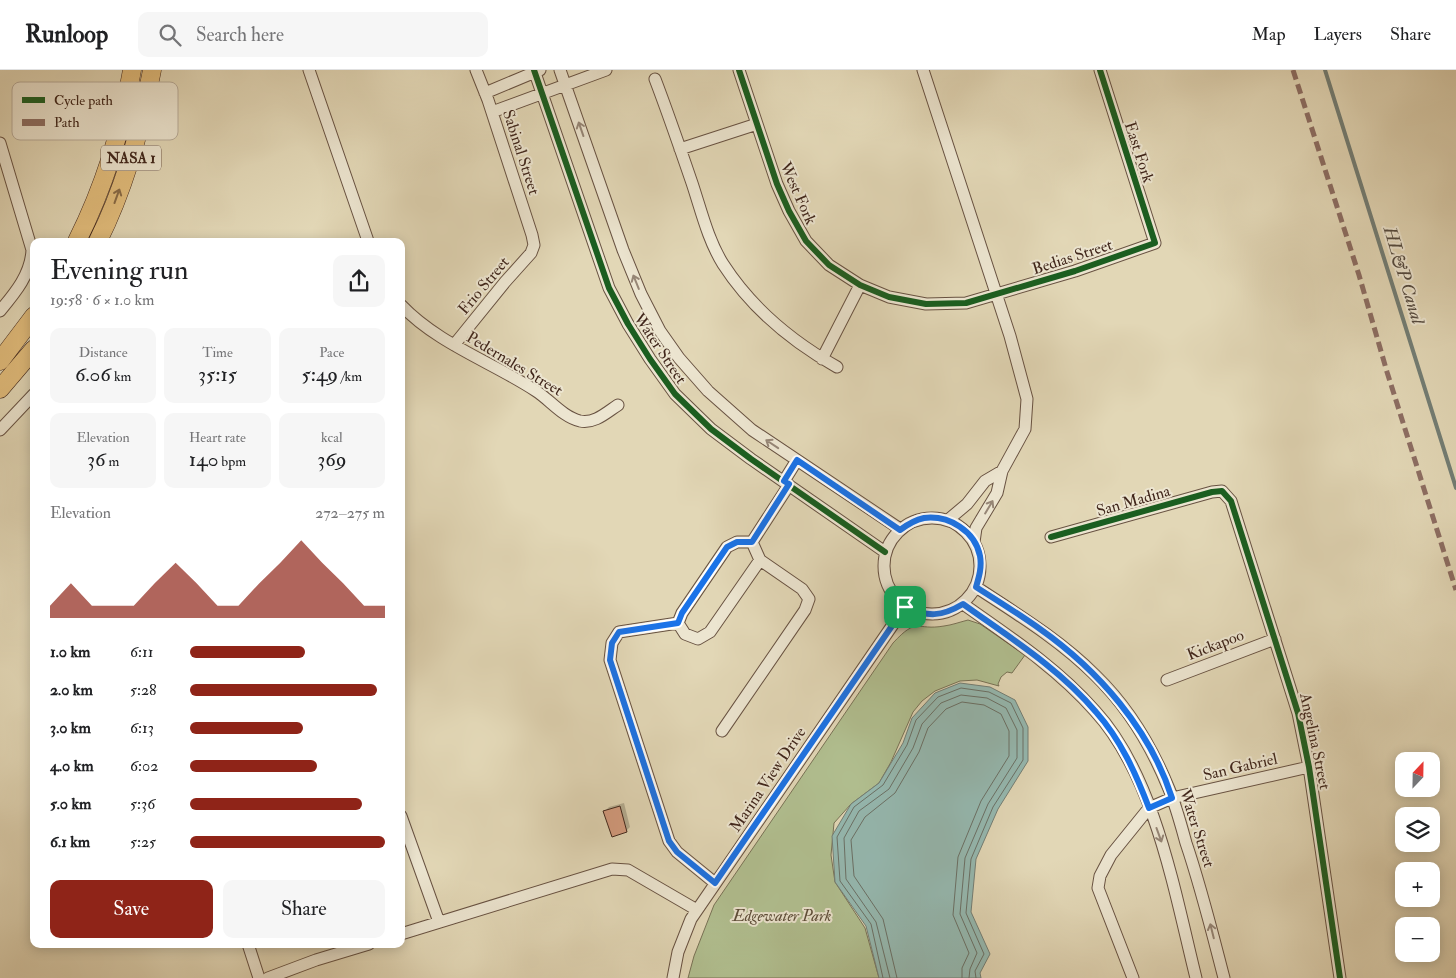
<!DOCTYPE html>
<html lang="en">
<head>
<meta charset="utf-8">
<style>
	:root { --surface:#fff; --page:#f6f6f6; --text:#202124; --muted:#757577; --line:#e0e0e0; --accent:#8f2418 }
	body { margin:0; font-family:"IM FELL Double Pica",serif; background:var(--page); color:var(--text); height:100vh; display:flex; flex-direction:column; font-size:19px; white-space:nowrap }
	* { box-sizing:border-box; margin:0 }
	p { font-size:16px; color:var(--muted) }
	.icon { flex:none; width:28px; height:28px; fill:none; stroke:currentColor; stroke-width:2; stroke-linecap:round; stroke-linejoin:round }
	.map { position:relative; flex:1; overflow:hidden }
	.drawer { position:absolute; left:30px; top:168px; width:375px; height:710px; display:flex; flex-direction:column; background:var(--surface); border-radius:10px; box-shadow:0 2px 12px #0003 }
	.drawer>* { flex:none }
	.needle { width:32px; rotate:22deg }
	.tools { position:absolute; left:1395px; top:682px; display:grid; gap:10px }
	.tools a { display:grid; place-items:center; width:45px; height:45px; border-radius:10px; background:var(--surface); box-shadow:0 2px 12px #0003; font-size:25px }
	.pin { position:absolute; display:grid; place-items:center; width:42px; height:42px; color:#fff; margin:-21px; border-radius:10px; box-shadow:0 2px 8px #0006 }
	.round { display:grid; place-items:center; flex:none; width:52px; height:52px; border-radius:10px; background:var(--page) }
	.headline { display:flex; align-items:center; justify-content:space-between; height:85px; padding:0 20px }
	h1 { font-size:28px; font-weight:600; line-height:38px }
	.metrics { display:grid; grid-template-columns:repeat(3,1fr); gap:8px; height:85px; padding:5px 20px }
	.metrics div { display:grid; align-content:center; border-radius:10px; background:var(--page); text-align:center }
	.metrics b { font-size:21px; font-weight:600 }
	.metrics small { font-size:14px; font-weight:400 }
	.metrics p { font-size:14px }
	.chart { height:140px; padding:10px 20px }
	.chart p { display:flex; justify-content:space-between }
	.chart svg { width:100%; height:90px; margin-top:5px; fill:var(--accent); opacity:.7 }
	.action { display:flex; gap:10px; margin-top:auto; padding:10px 20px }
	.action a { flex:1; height:58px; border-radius:10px; background:var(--accent); color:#fff; font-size:20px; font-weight:600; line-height:58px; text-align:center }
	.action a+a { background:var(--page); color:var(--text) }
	ul { padding:0 20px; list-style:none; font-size:16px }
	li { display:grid; grid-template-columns:80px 60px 1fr; align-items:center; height:38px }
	li i { height:12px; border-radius:6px; background:var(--accent) }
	header { display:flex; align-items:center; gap:30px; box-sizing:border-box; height:70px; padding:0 25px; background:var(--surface); border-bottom:1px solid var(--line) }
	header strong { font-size:24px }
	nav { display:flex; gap:28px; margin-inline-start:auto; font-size:18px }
	.search { width:350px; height:45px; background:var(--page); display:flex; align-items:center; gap:12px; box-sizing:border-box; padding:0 18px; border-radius:10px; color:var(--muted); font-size:19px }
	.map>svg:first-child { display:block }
	.green { fill:#b1bf90; stroke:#787256 }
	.water { fill:#95b9b1; stroke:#737e75 }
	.shadow { fill:#0003 }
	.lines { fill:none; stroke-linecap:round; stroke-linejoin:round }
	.shore { stroke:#6a7066; stroke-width:1 }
	.stream { stroke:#737e75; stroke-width:4 }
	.building { fill:#d59c7f; stroke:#40261b }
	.minor-casing { stroke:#685242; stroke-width:13 }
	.highway-casing { stroke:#40261b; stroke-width:19 }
	.minor { stroke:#ece5d0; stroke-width:11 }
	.highway { stroke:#e1bc7b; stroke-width:18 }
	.quiet { stroke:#8d6e63; stroke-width:5; stroke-dasharray:10 5; stroke-linecap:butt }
	.cycleway-casing { stroke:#ece5d0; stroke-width:9 }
	.cycleway { stroke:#1b5e20; stroke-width:6 }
	.oneway { stroke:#968676 }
	.oneway2 { stroke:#886a46 }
	.route-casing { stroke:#fff; stroke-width:10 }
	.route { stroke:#1a73e8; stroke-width:6 }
	.labels { text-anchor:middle; stroke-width:4; stroke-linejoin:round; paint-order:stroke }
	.shield { fill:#ece5d0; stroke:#745f51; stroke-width:1 }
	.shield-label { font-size:15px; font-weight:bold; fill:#40261b }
	.street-label { font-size:16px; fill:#40261b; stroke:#ece5d0 }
	.park-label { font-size:16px; font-style:italic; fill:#5c4c38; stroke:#ece5d0 }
	.water-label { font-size:18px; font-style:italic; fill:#554b40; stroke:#ece5d0 }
	.key { fill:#ece5d0; stroke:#b8ac9a; stroke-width:1 }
	.key-label { font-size:14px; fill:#40261b }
</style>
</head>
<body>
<header>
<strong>Runloop</strong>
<div class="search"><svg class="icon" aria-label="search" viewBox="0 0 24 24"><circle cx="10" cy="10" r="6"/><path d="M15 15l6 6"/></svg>Search here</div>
<nav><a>Map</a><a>Layers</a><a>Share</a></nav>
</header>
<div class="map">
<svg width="1456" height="908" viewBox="0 0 1456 908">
	<rect width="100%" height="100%" fill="#e2d7b6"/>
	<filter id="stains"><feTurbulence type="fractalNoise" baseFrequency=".004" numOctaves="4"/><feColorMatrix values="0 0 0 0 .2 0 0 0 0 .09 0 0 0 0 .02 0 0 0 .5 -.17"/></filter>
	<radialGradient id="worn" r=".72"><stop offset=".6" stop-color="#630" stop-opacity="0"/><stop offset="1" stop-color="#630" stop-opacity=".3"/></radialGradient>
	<!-- green -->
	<path class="green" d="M968,550L980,554L1025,585L1012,603L1007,602L1001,607L998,614L999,616L977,610L960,611L935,621L922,631L913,642L891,692L879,713L851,734L834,753L831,785L835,812L865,858L879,908H688L694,886L714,835L893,573C918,546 916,561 944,556C952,555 960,552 968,550Z"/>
	<!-- water -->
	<path class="water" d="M960,613L990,617L1015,630L1028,657V691L998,739L976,789L971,842L990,884L980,903L981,908H879L866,856L835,812L832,766L851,734L879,713L903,673L912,648L935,623Z"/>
	<!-- shadow -->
	<path class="shadow" d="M624,733L630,757L626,761L605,741L609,737Z"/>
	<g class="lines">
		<!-- shore -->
		<path class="shore" d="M883,908L871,854L840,811L837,767L854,737L883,715L907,675L916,650L938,627L961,618L989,622L1011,633L1023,658V690L993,737L971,789L966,843L984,884L975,901L976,908
			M890,908L876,852L846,809L844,768L859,741L889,719L913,678L922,654L941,633L961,625L987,628L1006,638L1017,660V688L988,734L965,788L960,844L977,883L970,899L969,908
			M897,908L883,849L854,806L851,770L865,747L895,723L919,682L928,658L946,639L962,632L984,635L1001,644L1009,661V686L981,731L958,787L953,845L969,883L962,898V908"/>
		<!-- stream -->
		<path class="stream" d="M1325,0L1456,418"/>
	</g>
	<!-- building -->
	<path class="building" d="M620,736L627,762L612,767L603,741Z"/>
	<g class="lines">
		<defs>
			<path id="minor" d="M309,0L368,171
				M534,0L609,218L628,254L650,289L675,324L711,359L751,389L885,482
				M560,0L623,180L641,224L660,261L679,288L708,321L752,360L900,459
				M739,0L777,114L789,141L806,171L829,195L860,215L889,227L926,234L966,233L1075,201L1155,173L1100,0
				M923,0L1010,266L1027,329L1025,359L1002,401L997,423L976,458L974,472
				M655,9C668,43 680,78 692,113C701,140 708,170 723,194C752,239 791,271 837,297
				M485,23L540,0
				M492,42L606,0
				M0,73L32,180C31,204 15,223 0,241
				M680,79L757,54
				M401,235C438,274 492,292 536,321C550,330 563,347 580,351C595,354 607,342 618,335
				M454,275L505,212L531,183L534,175L532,165L488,30L476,0
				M822,289L860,215
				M0,360L34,324
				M784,411L797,390
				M884 496a48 48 0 1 1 96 0a48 48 0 1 1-96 0Z
				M948,450L967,434L985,411L1002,401
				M1051,467L1212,422L1222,421L1231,431L1298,643L1309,697L1340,908
				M737,472H752L760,490L710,562L698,569L685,564L678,553L682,543L727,477Z
				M752,472L789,415
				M976,517C1017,544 1060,570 1095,605C1127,636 1152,677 1169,719C1176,736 1181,755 1186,773C1201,817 1212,862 1224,908
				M963,534C1010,567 1057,598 1095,641C1155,706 1175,824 1196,908
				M678,553L619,562L612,573L610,590L669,771L677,782L715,813
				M1167,610L1275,569
				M722,661L805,540L809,529L802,519L760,490
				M401,746L439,852
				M401,864L612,799L628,800L697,840
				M248,874L259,908
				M268,908L316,890L369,874
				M673,908L678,882L691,849L905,537
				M1133,908L1098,818L1100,806L1111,785L1149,738L1172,728L1309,697"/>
			<path id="highway" d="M77,171C104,117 122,59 132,0
				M98,171C125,117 141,59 152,0
				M0,291L34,246
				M0,319L34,279"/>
		</defs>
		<!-- minor casing -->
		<use href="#minor" class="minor-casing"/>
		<!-- highway casing -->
		<use href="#highway" class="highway-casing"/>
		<!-- minor -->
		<use href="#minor" class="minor"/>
		<!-- highway -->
		<use href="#highway" class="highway"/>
		<!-- quiet -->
		<path class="quiet" d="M1293,0L1359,205L1387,302L1456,520"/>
		<defs>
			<path id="cycleway" d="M534,0L609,218L628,254L650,289L675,324L711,359L751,389L885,482
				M739,0L777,114L789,141L806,171L829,195L860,215L889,227L926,234L966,233L1075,201L1155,173L1100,0
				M1051,467L1212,422L1222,421L1231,431L1298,643L1309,697L1340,908"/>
		</defs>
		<!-- cycleway casing -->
		<use href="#cycleway" class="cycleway-casing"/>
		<!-- cycleway -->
		<use href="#cycleway" class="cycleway"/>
	</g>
	<!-- one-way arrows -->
	<defs><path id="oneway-shaft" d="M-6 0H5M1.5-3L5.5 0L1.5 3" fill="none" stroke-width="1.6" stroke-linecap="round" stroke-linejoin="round" transform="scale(1.25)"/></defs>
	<g class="oneway">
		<use href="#oneway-shaft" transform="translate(581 59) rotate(-109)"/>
		<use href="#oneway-shaft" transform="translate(636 212) rotate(-112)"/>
		<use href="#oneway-shaft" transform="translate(772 374) rotate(-146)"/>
		<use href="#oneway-shaft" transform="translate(989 437) rotate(-59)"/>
		<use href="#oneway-shaft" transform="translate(1159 765) rotate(70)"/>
		<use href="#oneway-shaft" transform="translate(1212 861) rotate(-104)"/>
	</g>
	<use class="oneway2" href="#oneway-shaft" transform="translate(117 126) rotate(-70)"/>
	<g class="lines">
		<defs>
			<path id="route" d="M797,390L900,460C908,454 915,450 924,448C949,445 975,461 980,486C982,497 979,507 976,517C998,531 1019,544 1040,559C1098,600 1150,659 1172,728L1149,738C1136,704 1121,670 1096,642C1059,598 1009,567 963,534C941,547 928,547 905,537L715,813L677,782L669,771L610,590L612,573L619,562L678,553L682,543L727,477L737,472H752L789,414L784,411Z"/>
		</defs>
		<!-- route casing -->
		<use href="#route" class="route-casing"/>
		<!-- route -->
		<use href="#route" class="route"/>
	</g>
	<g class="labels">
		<!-- shield labels -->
		<rect class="shield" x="101" y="75.5" width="60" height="25" rx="4"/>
		<g class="shield-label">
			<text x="131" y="93">NASA 1</text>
		</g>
		<!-- street labels -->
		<g class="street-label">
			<text transform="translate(522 82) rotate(72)" y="6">Sabinal Street</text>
			<text transform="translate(1140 82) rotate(72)" y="6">East Fork</text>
			<text transform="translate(799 123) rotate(66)" y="6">West Fork</text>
			<text transform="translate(1072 186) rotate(-18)" y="6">Bedias Street</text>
			<text transform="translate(483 215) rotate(-50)" y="6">Frio Street</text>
			<text transform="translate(661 278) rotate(56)" y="6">Water Street</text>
			<text transform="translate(515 293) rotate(31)" y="6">Pedernales Street</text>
			<text transform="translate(1133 430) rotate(-16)" y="6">San Madina</text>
			<text transform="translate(1215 574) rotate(-21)" y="6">Kickapoo</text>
			<text transform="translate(1316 671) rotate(78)" y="6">Angelina Street</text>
			<text transform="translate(1240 696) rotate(-13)" y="6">San Gabriel</text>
			<text transform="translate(767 709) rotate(-56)" y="6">Marina View Drive</text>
			<text transform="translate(1198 758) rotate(72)" y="6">Water Street</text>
		</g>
		<!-- park labels -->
		<g class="park-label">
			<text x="782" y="851">Edgewater Park</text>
		</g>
		<!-- water labels -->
		<g class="water-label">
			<text transform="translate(1404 205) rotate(73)" y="6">HL&amp;P Canal</text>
		</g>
	</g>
	<!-- legend -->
	<rect x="12" y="12" width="166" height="58" rx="8" class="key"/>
	<rect x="22" y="27" width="23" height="6" fill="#1b5e20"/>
	<rect x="22" y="49" width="23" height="7" fill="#8d6e63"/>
	<g class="key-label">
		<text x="54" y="35">Cycle path</text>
		<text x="54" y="57">Path</text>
	</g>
	<rect width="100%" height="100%" filter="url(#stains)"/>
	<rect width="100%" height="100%" fill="url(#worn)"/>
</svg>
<div class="tools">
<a><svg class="needle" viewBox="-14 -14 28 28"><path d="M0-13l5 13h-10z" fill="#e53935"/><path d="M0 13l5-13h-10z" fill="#757577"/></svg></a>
<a><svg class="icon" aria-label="layers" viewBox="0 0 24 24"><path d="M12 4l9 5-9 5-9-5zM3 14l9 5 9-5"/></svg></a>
<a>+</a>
<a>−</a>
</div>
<div class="pin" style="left:905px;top:537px;background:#1e9e55"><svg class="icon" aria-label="arrive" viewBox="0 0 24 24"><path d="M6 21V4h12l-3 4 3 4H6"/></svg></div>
<section class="drawer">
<div class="headline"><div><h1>Evening run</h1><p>19:58 · 6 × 1.0 km</p></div><a class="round"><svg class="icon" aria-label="share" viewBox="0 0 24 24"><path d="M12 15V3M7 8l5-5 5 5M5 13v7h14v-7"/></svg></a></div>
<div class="metrics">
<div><p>Distance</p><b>6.06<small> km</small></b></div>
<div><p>Time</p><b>35:15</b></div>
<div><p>Pace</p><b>5:49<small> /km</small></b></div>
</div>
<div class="metrics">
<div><p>Elevation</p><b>36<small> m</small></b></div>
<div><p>Heart rate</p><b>140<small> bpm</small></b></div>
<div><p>kcal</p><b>369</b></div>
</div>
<div class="chart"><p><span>Elevation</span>272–275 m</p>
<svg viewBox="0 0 160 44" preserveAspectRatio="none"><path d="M0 44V38L10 27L20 38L30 38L40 38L50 27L60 17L70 27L80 38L90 38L100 27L110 17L120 6L130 17L140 27L150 38L160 38V44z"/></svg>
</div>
<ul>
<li><b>1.0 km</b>6:11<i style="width:59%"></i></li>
<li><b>2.0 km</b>5:28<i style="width:96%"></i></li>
<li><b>3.0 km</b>6:13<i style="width:58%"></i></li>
<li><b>4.0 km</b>6:02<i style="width:65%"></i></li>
<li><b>5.0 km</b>5:36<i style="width:88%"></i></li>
<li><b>6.1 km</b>5:25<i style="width:100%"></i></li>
</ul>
<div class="action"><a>Save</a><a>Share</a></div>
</section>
</div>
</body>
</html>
